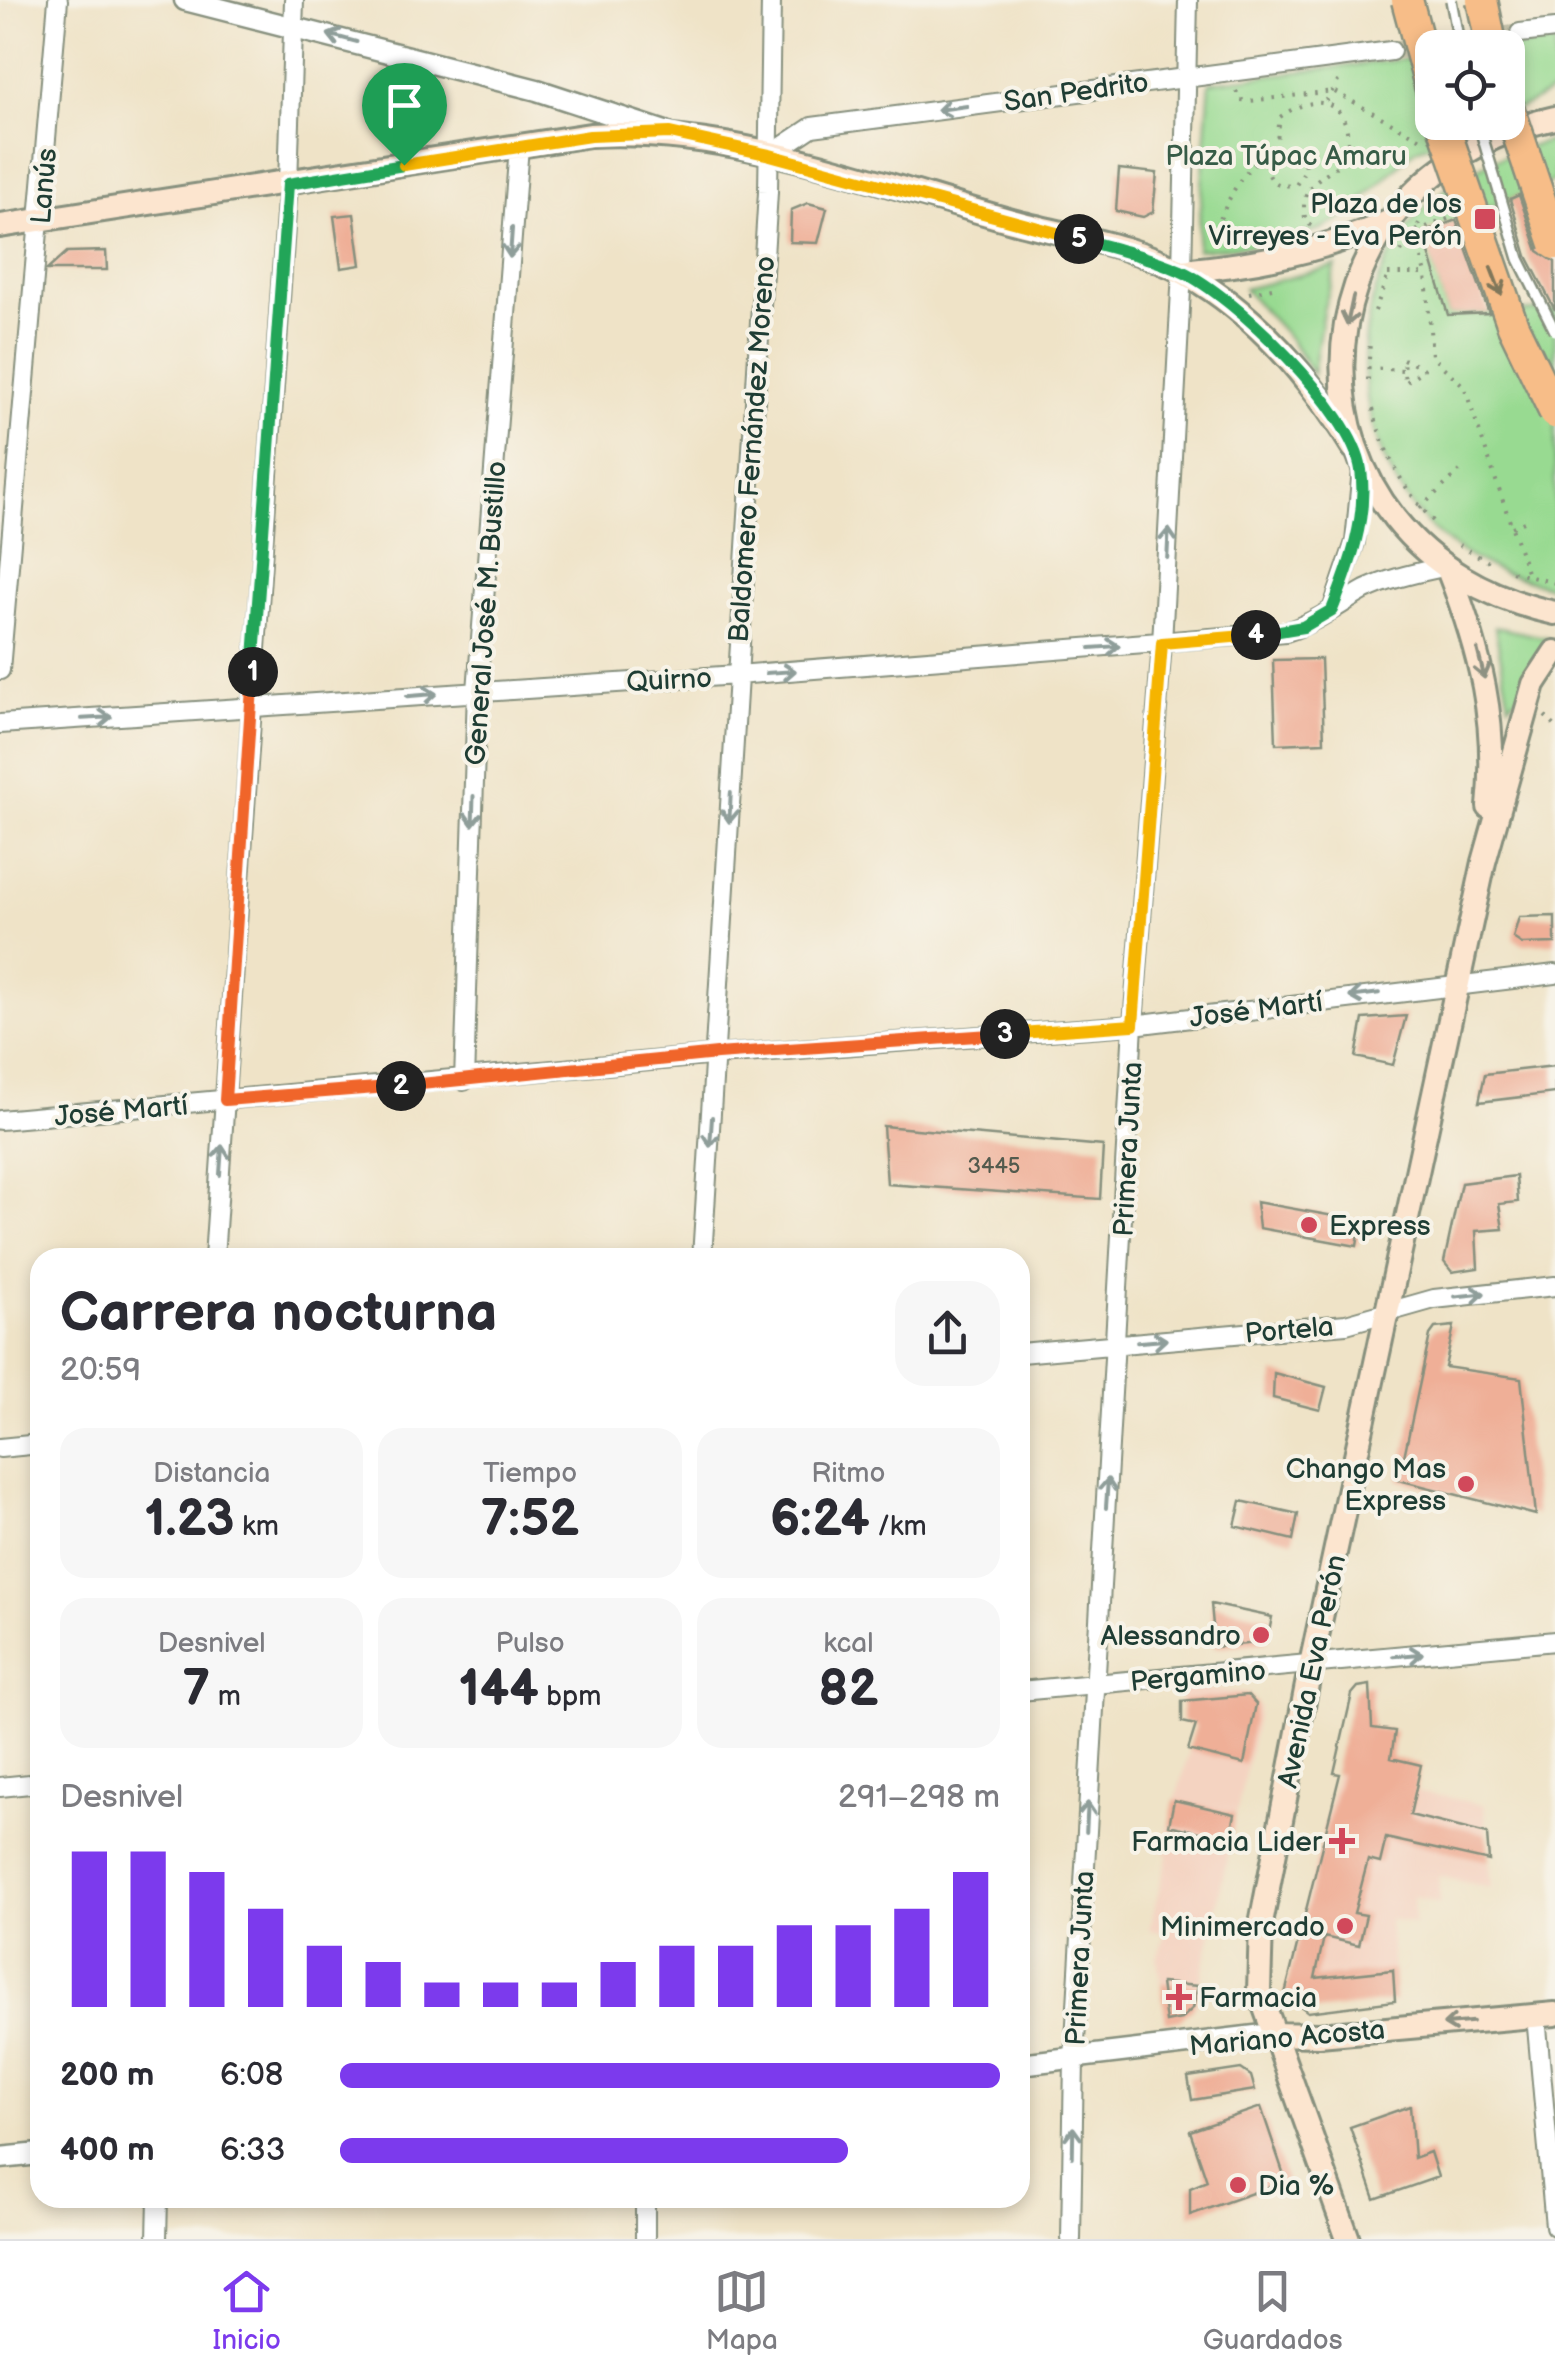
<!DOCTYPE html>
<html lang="es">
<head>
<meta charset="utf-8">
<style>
	:root { --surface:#fff; --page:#f7f7f7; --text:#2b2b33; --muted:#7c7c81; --line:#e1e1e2; --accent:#7c3aed }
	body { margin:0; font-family:"Balsamiq Sans",sans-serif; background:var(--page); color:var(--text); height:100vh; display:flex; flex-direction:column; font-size:38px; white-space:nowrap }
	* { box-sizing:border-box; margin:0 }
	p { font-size:32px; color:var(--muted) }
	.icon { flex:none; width:55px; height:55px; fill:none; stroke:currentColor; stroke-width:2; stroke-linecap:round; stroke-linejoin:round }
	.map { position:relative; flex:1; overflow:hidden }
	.details { position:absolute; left:30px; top:1248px; width:1000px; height:960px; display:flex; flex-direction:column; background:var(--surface); border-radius:30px; box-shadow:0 5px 15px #0003 }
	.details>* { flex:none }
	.controls { position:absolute; left:1415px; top:30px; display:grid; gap:20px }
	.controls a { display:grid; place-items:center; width:110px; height:110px; border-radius:20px; background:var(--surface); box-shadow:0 5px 15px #0003; font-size:50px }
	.pin { position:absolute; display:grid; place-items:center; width:85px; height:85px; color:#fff; margin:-102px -42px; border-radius:50% 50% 50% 0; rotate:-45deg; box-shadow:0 0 10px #0007 }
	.pin .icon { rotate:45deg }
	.km { position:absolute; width:50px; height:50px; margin:-25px; border-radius:50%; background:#222; color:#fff; font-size:28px; line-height:50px; text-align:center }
	.round { display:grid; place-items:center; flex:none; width:105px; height:105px; border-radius:30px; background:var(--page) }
	.overview { display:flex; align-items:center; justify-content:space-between; height:170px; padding:0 30px }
	h1 { font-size:55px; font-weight:800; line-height:75px }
	.metrics { display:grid; grid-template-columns:repeat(3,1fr); gap:15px; height:170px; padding:10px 30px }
	.metrics div { display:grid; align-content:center; border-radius:25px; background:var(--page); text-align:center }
	.metrics b { font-size:50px; font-weight:800 }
	.metrics small { font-size:28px; font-weight:400 }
	.metrics p { font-size:28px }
	.chart { height:280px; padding:20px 30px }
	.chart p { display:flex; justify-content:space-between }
	.chart svg { width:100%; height:180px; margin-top:10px; stroke:var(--accent); stroke-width:6 }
	ul { padding:0 30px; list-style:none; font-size:32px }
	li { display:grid; grid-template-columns:160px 120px 1fr; align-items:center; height:75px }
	li i { height:25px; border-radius:12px; background:var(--accent) }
	.tab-bar { display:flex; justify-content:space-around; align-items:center; height:140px; border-top:2px solid var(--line); background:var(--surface); font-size:28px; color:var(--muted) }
	.tab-bar a { display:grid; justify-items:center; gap:5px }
	.tab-bar .active { color:var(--accent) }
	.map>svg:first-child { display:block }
	.built { fill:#f4d3c1 }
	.green { fill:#98da91; stroke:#5c8c62; stroke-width:2.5 }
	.building { fill:#efaf97 }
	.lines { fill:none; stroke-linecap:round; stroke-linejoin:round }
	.minor-tunnel { stroke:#c5c2aa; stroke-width:18; stroke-dasharray:18 9; stroke-linecap:butt }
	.minor-casing { stroke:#87907e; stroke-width:22 }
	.tertiary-casing { stroke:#87907e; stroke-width:25 }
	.secondary-casing { stroke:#87907e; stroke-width:28 }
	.path { stroke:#87907e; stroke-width:4; stroke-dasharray:2.5 8; stroke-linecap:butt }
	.minor { stroke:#fff; stroke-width:18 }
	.tertiary { stroke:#fff; stroke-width:20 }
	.secondary { stroke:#fce5cf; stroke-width:22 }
	.service-bridge-casing { stroke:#87907e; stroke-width:14; stroke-linecap:butt }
	.motorway-bridge-casing { stroke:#87907e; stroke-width:35; stroke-linecap:butt }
	.service-bridge { stroke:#fff; stroke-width:9 }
	.motorway-bridge { stroke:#f7bd88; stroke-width:30 }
	.oneway { stroke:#8f9e9a }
	.oneway2 { stroke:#80775a }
	.oneway3 { stroke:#8e9182 }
	.split-1-casing { stroke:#fff; stroke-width:20 }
	.split-2-casing { stroke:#fff; stroke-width:20 }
	.split-3-casing { stroke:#fff; stroke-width:20 }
	.split-4-casing { stroke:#fff; stroke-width:20 }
	.split-5-casing { stroke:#fff; stroke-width:20 }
	.split-6-casing { stroke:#fff; stroke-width:20 }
	.split-1 { stroke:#22a559; stroke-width:12 }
	.split-2 { stroke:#f0652b; stroke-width:12 }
	.split-3 { stroke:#f0652b; stroke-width:12 }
	.split-4 { stroke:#f5b400; stroke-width:12 }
	.split-5 { stroke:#22a559; stroke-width:12 }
	.split-6 { stroke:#f5b400; stroke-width:12 }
	.poi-dot { fill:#d1495b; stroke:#f7f3e8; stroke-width:4 }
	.labels { text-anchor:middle; stroke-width:8; stroke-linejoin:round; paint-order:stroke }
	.number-label { font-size:22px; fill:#535a4d }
	.street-label { font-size:28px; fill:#1f3d34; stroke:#f7f3e8 }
	.park-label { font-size:28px; fill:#375c47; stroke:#f7f3e8 }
	.poi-label { font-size:28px; fill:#1f3d34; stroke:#f7f3e8; text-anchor:end }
</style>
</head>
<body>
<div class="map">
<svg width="1555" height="2239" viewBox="0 0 1555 2239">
	<rect width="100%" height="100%" fill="#f7f3e8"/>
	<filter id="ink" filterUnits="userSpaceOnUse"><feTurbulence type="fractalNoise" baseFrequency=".01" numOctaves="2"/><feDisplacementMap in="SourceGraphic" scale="20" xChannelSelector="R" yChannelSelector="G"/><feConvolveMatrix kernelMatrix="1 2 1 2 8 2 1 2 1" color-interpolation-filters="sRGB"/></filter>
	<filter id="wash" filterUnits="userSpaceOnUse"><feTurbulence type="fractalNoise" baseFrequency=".0048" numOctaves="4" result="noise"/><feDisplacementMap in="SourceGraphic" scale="40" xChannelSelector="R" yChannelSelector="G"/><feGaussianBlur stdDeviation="2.25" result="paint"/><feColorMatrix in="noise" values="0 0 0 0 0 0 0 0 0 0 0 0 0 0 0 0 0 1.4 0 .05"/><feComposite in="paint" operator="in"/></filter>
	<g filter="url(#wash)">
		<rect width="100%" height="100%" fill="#efe3c7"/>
		<!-- built -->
		<path class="built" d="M1372,1684V1728L1395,1731L1392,1758L1421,1765L1416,1791L1484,1805L1491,1888L1438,1876L1440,1904L1413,1897L1414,1924L1389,1919L1395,2001L1309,2011L1286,1993L1353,1696L1358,1686Z
			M1180,1687L1248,1694L1259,1707L1195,2007L1166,2022L1157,1958L1165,1934L1149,1929L1168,1854L1163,1852L1169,1825L1196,1725L1182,1722Z"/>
		<!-- green -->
		<path class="green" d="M1555,42V90L1508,115V48Z
			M1432,56V122L1492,123L1416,149L1346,216L1324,228L1263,245L1197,250L1210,82Z
			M1555,140V181L1424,233L1448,315L1555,310V588C1518,578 1482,568 1450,544C1351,468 1335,311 1417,216C1454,174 1502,152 1555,140Z
			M1336,266L1323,311L1313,374L1290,339L1244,289Z
			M1495,627L1548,638L1519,695L1509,704Z"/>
		<g id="blocks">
			<!-- building -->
			<path class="building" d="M1119,169L1157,173L1153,212L1143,217L1116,211Z
				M1519,195L1538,251L1555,262V310L1527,256L1510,199Z
				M808,203L827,208L818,243L790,242L791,210Z
				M354,214L361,265L341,268L334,216Z
				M1456,220L1489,313L1448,315L1423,233Z
				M106,251L107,270H47L67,252Z
				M1321,659L1324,742L1276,744L1273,660Z
				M1555,916V943L1522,944L1513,938L1519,917Z
				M1406,1016L1393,1065L1356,1057L1363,1019Z
				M1555,1066V1093L1479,1102L1485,1074Z
				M883,1126L1103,1146L1100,1199L887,1184Z
				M1516,1176L1518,1202L1499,1204L1503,1229L1476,1231L1478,1268L1452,1272L1444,1262L1461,1183Z
				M1256,1202L1361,1221L1357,1246L1259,1228Z
				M1454,1326L1445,1367L1521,1378L1536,1515L1399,1480L1430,1335L1435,1328Z
				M1274,1373L1326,1387L1320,1410L1273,1398Z
				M1241,1501L1298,1514L1293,1540L1235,1526Z
				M1211,1604L1272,1617L1267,1642L1215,1647Z
				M1370,1685L1372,1728L1395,1731L1391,1758L1421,1765L1410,1815L1487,1834L1489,1861L1386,1838L1380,1863L1368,1860L1354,1913L1366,1915L1359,1945L1324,1937L1315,1978L1393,1970L1395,2001L1308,2012L1285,1994L1340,1774L1334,1773L1352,1694L1358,1687Z
				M1248,1695L1256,1704L1244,1764L1188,1750L1196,1725L1182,1722V1701Z
				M1174,1800L1235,1814L1230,1839L1169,1825Z
				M1161,1983L1198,1986L1193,2008L1181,2019L1166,2022Z
				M1241,2069L1251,2076L1255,2090L1192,2100L1188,2077Z
				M1410,2106L1414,2158L1430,2152L1438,2177L1375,2199L1350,2127Z
				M1261,2107L1286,2181L1190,2215V2188L1207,2181L1190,2131Z"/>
		</g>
	</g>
	<g filter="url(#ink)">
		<use href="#blocks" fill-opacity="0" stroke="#87907e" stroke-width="2.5"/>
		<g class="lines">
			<!-- minor-tunnel -->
			<path class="minor-tunnel" d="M1391,51L1520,33"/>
			<defs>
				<path id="minor" d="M1520,33L1555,29
					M770,155L812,127L1391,51
					M1332,610L1355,542L1362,469
					M0,670L58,0
					M0,724L737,675L1286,632C1315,623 1338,605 1365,590C1390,578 1416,573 1443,567
					M464,1081L477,691L519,146
					M0,1120L717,1055L1133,1025L1555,974
					M214,1258L288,184L294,0
					M702,1258L768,192L771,0
					M1020,1353L1346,1324L1434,1299L1555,1286
					M0,1448L40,1444
					M1020,1691L1555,1641
					M0,1787L40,1783
					M1536,2016L1555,2226
					M157,2239L158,2198
					M645,2239V2198
					M1071,2239L1074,2059L1133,1025L1162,643L1182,271L1188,0"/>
				<path id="tertiary" d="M185,0L537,90L665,132
					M1020,2064L1272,2034
					M0,2158L40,2154"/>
				<path id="secondary" d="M1555,118C1274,179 1269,552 1555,613
					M0,226L590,135C733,127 875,183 1012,221C1068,236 1136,245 1186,274C1258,315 1310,378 1353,447
					M1182,271C1256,264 1320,252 1388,222
					M1449,572C1480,651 1498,722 1489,807
					M1272,2034L1319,2035L1555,2014
					M1348,2239L1259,1991L1261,1924L1311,1664L1484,862L1534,684L1555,652"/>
			</defs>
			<!-- minor casing -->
			<use href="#minor" class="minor-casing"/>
			<!-- tertiary casing -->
			<use href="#tertiary" class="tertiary-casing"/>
			<!-- secondary casing -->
			<use href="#secondary" class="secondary-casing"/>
			<!-- path -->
			<path class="path" d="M1236,91L1241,100L1250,101L1333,91L1423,140
				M1326,101L1342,75
				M1276,148L1280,117C1325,86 1356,108 1346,160C1320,178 1297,186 1306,222L1312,226
				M1448,219L1415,231L1426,274L1432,357L1464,386L1528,575
				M1225,244L1214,234C1229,198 1247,147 1295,150L1304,159L1305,170L1296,185C1272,188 1264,177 1269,154
				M1401,252L1420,222
				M1388,274H1426
				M1249,293L1272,288
				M1375,311L1387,277
				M1403,359L1424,369L1405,383Z
				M1368,368L1403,370
				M1368,380L1370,340
				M1373,409C1384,455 1404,491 1437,525
				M1420,508L1460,471
				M1512,527L1529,520
				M1459,545L1494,565
				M1512,572L1555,583
				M1545,716L1555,726"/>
			<!-- minor -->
			<use href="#minor" class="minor"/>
			<!-- tertiary -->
			<use href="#tertiary" class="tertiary"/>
			<!-- secondary -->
			<use href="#secondary" class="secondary"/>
			<defs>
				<path id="service-bridge" d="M1451,0L1460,48
					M1478,122L1519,259L1555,331"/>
				<path id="motorway-bridge" d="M1407,0L1432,93
					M1482,0L1492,48
					M1508,105L1555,244
					M1442,122L1513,326L1555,413"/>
			</defs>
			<!-- service-bridge casing -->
			<use href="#service-bridge" class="service-bridge-casing"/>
			<!-- motorway-bridge casing -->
			<use href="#motorway-bridge" class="motorway-bridge-casing"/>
			<!-- service-bridge -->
			<use href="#service-bridge" class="service-bridge"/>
			<!-- motorway-bridge -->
			<use href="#motorway-bridge" class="motorway-bridge"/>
		</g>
		<!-- one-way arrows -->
		<defs><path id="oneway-shaft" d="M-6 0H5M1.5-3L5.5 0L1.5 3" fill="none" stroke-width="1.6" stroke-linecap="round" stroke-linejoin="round" transform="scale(2.5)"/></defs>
		<g class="oneway">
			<use href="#oneway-shaft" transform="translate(342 38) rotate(-165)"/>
			<use href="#oneway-shaft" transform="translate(952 108) rotate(172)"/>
			<use href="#oneway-shaft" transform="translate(511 243) rotate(94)"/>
			<use href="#oneway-shaft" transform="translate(1168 543) rotate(-87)"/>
			<use href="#oneway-shaft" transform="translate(1105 647) rotate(-4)"/>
			<use href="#oneway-shaft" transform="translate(781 672) rotate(-4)"/>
			<use href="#oneway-shaft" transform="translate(422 695) rotate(-5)"/>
			<use href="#oneway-shaft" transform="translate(97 718) rotate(-3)"/>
			<use href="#oneway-shaft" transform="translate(730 808) rotate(93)"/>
			<use href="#oneway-shaft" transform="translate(473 811) rotate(92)"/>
			<use href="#oneway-shaft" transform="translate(1364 995) rotate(173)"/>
			<use href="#oneway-shaft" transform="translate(711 1132) rotate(94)"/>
			<use href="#oneway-shaft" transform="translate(221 1160) rotate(-86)"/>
			<use href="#oneway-shaft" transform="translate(1470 1295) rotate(-6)"/>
			<use href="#oneway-shaft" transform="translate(1152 1341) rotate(-5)"/>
			<use href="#oneway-shaft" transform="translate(1107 1493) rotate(-86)"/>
			<use href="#oneway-shaft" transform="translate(1408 1655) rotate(-5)"/>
			<use href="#oneway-shaft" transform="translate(1087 1817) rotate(-87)"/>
			<use href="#oneway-shaft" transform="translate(1073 2142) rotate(-89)"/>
		</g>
		<use class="oneway2" href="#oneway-shaft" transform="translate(1496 281) rotate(69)"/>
		<g class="oneway3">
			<use href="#oneway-shaft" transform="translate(1350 311) rotate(102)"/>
			<use href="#oneway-shaft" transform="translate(1481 664) rotate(76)"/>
			<use href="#oneway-shaft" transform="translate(1458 2023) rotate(175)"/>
		</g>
	</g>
	<g class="lines" filter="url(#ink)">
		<defs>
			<path id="split-1" d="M253,672L288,184L404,165"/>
			<path id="split-2" d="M253,672L225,1100L401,1086"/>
			<path id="split-3" d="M401,1086L717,1054L1005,1034"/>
			<path id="split-4" d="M1005,1034L1133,1025L1162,643L1256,635"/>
			<path id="split-5" d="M1079,239C1113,248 1149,257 1181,271C1234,295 1353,411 1361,470C1368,517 1349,568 1332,610L1303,627L1256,635"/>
			<path id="split-6" d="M404,165L590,136L670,133L770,155L1079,239"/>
		</defs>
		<!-- split-1 casing -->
		<use href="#split-1" class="split-1-casing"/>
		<!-- split-2 casing -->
		<use href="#split-2" class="split-2-casing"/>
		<!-- split-3 casing -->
		<use href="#split-3" class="split-3-casing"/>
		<!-- split-4 casing -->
		<use href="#split-4" class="split-4-casing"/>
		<!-- split-5 casing -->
		<use href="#split-5" class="split-5-casing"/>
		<!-- split-6 casing -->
		<use href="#split-6" class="split-6-casing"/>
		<!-- split-1 -->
		<use href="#split-1" class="split-1"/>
		<!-- split-2 -->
		<use href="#split-2" class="split-2"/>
		<!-- split-3 -->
		<use href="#split-3" class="split-3"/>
		<!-- split-4 -->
		<use href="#split-4" class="split-4"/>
		<!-- split-5 -->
		<use href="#split-5" class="split-5"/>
		<!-- split-6 -->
		<use href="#split-6" class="split-6"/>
	</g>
	<!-- markers -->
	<g class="poi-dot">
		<rect x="1473" y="207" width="24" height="24" rx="5"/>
		<circle cx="1309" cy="1225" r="10"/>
		<circle cx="1466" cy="1484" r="10"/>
		<circle cx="1261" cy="1635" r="10"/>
		<path d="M1337 1826h10v10h10v10h-10v10h-10v-10h-10v-10h10z"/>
		<circle cx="1345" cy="1926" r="10"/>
		<path d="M1174 1982h10v10h10v10h-10v10h-10v-10h-10v-10h10z"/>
		<circle cx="1238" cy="2185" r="10"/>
	</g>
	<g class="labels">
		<!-- number labels -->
		<g class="number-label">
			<text x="994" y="1173">3445</text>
		</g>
		<!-- street labels -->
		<g class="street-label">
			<text transform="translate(1076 91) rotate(-8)" y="10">San Pedrito</text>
			<text transform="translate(43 186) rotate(-85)" y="10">Lanús</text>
			<text transform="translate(751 449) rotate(-86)" y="10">Baldomero Fernández Moreno</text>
			<text transform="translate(485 613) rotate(-86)" y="10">General José M. Bustillo</text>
			<text transform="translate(669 679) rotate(-3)" y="10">Quirno</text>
			<text transform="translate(1256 1009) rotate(-7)" y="10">José Martí</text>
			<text transform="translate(121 1110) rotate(-5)" y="10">José Martí</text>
			<text transform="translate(1127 1149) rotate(-87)" y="10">Primera Junta</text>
			<text transform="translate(1289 1329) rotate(-5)" y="10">Portela</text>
			<text transform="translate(1311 1671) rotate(-78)" y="10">Avenida Eva Perón</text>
			<text transform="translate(1198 1675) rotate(-5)" y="10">Pergamino</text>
			<text transform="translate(1079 1958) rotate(-87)" y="10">Primera Junta</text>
			<text transform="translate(1287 2037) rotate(-5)" y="10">Mariano Acosta</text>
		</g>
		<!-- park labels -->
		<g class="park-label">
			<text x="1286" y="165">Plaza Túpac Amaru</text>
		</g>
		<!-- poi labels -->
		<g class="poi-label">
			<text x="1462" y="213">Plaza de los<tspan x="1462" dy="32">Virreyes - Eva Perón</tspan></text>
			<text x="1329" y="1235" text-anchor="start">Express</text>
			<text x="1446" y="1478">Chango Mas<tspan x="1446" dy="32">Express</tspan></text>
			<text x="1241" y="1645">Alessandro</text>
			<text x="1322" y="1851">Farmacia Lider</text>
			<text x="1325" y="1936">Minimercado</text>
			<text x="1199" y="2007" text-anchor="start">Farmacia</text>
			<text x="1258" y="2195" text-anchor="start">Dia %</text>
		</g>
	</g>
</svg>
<div class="controls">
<a><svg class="icon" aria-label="locate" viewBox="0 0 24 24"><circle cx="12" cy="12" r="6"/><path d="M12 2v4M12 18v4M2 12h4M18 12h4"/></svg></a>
</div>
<div class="pin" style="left:404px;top:165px;background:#1e9e55"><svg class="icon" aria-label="arrive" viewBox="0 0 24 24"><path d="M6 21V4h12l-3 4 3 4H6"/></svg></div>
<b class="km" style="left:253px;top:672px">1</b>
<b class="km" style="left:401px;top:1086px">2</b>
<b class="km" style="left:1005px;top:1034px">3</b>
<b class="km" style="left:1256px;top:635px">4</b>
<b class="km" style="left:1079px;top:239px">5</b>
<section class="details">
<div class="overview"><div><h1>Carrera nocturna</h1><p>20:59</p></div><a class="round"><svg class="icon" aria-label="share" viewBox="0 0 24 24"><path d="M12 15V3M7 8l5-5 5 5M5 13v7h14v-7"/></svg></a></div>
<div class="metrics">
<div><p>Distancia</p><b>1.23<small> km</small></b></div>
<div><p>Tiempo</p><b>7:52</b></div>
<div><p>Ritmo</p><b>6:24<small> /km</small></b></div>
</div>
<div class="metrics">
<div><p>Desnivel</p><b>7<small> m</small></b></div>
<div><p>Pulso</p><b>144<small> bpm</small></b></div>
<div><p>kcal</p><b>82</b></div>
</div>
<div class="chart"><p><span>Desnivel</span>291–298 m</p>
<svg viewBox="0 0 160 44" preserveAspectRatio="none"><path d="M5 44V6M15 44V6M25 44V11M35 44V20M45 44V29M55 44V33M65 44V38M75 44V38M85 44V38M95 44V33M105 44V29M115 44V29M125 44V24M135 44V24M145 44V20M155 44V11"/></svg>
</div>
<ul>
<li><b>200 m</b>6:08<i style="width:100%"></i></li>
<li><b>400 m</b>6:33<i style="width:77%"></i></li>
</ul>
</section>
</div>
<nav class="tab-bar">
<a class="active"><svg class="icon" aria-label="home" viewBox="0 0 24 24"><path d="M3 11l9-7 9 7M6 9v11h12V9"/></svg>Inicio</a>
<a><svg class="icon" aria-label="map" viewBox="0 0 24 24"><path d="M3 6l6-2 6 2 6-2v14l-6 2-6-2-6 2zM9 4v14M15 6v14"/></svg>Mapa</a>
<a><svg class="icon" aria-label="saved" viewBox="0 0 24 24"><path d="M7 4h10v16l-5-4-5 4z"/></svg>Guardados</a>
</nav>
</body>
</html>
